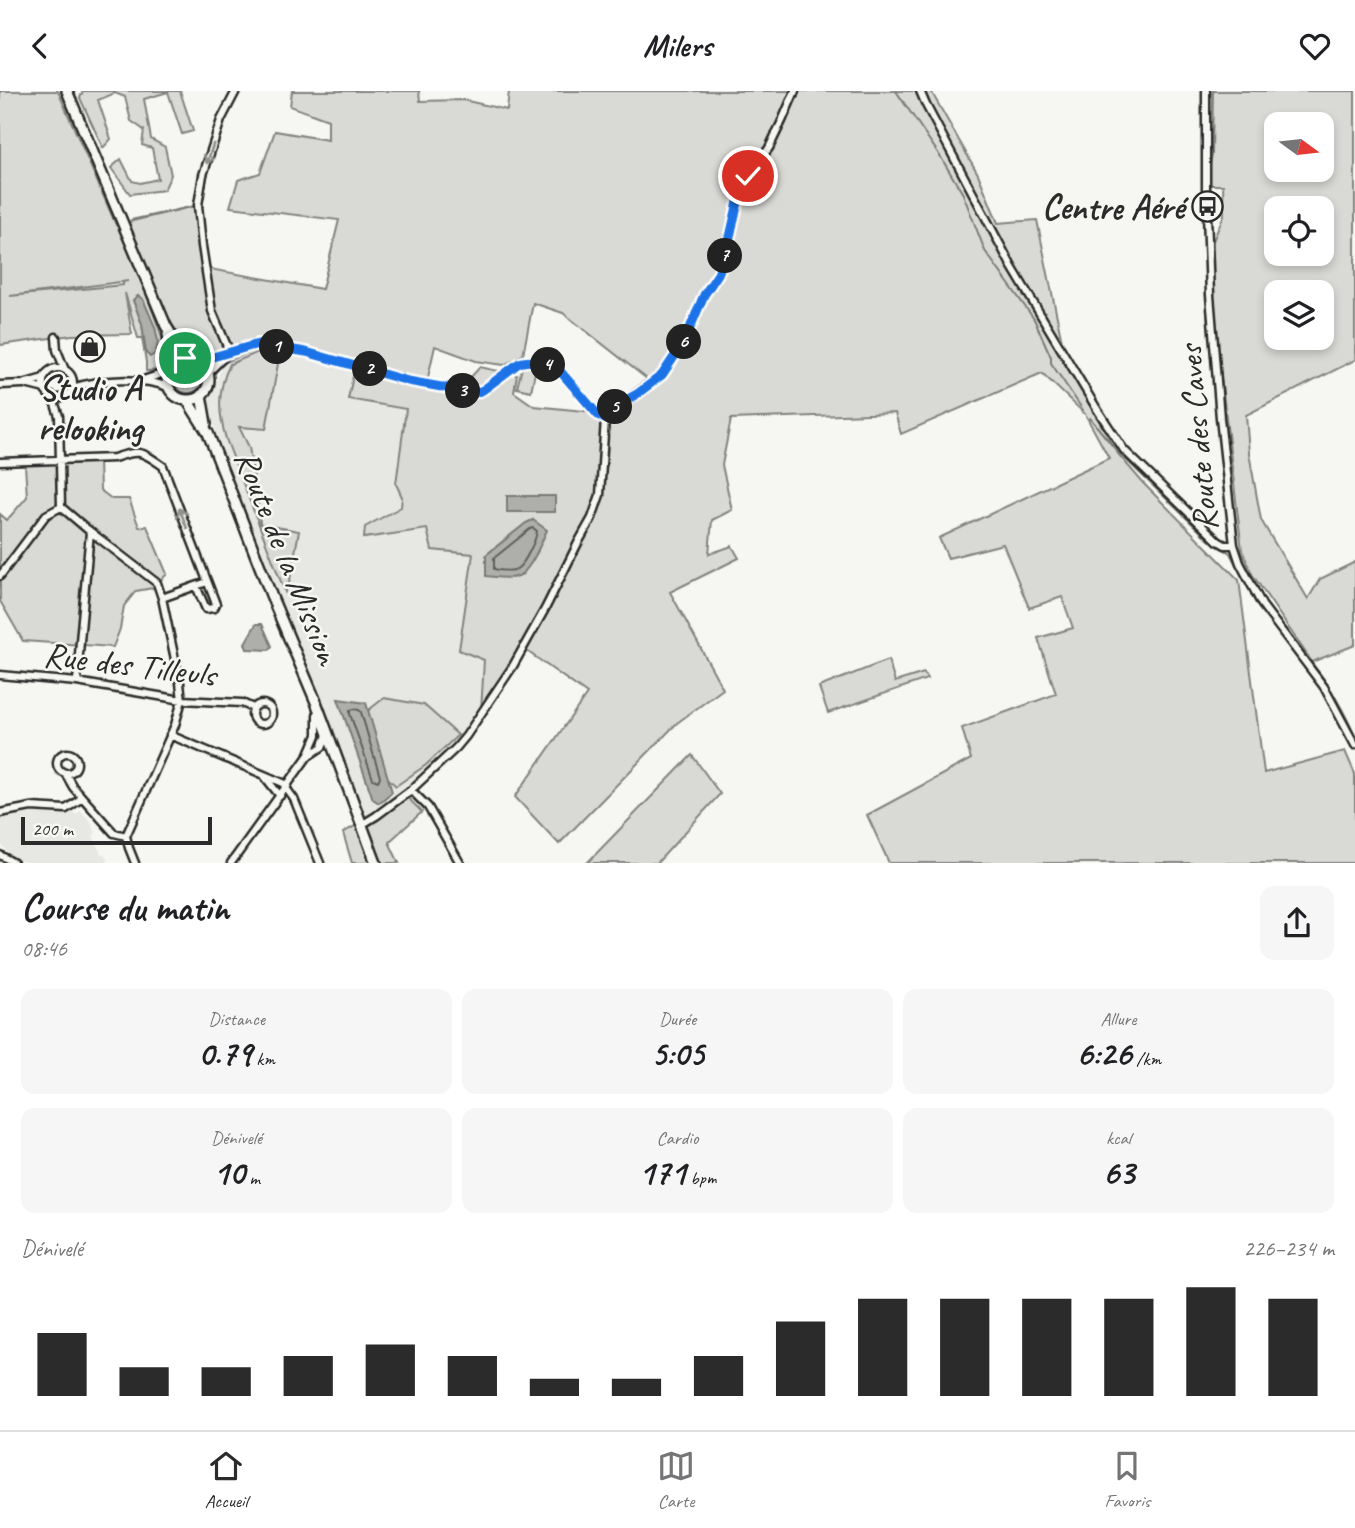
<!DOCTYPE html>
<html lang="fr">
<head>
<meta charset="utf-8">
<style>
	:root { --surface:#fff; --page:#f6f6f6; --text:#202124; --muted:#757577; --line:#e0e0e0; --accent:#2b2b2b }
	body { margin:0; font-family:Caveat,sans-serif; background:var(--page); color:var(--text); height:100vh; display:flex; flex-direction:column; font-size:26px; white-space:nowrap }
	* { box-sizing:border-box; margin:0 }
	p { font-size:23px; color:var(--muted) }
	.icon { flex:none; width:38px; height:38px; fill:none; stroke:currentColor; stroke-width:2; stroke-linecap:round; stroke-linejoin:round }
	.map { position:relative; height:772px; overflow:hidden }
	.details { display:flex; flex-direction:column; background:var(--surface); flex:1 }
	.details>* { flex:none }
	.needle { width:46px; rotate:105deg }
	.fabs { position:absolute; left:1264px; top:21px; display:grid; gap:14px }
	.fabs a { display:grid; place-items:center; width:70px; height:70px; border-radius:14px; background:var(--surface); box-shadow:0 4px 10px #0003; font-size:35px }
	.scale { position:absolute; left:21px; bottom:18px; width:191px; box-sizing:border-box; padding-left:7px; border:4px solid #2b2b2b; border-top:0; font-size:19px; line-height:24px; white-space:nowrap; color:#2b2b2b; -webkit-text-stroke:5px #f6f6f2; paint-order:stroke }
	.pin { position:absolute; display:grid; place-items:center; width:60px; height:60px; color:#fff; margin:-30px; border:4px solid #fff; border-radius:50%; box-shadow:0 2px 7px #0007 }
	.km { position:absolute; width:35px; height:35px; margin:-18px; border-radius:50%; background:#222; color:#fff; font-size:19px; line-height:35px; text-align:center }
	.round { display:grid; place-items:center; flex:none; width:74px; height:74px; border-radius:14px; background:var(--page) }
	.overview { display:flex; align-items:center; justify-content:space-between; height:119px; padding:0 21px }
	h1 { font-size:38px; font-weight:700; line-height:52px }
	.stats { display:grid; grid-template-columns:repeat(3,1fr); gap:10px; height:119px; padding:7px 21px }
	.stats div { display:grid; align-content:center; border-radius:14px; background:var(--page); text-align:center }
	.stats b { font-size:35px; font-weight:700 }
	.stats small { font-size:19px; font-weight:400 }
	.stats p { font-size:19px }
	.chart { height:196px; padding:14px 21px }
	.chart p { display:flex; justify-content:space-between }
	.chart svg { width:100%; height:126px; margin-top:7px; stroke:var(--accent); stroke-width:6 }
	header { display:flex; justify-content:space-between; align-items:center; height:91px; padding:0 21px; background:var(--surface); font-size:32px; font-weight:700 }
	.tabs { display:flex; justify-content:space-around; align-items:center; height:98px; border-top:2px solid var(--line); background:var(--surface); font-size:19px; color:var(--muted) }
	.tabs a { display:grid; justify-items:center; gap:4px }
	.tabs .current { color:var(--accent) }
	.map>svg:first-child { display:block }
	.built { fill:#e7e7e3 }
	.green { fill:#d9d9d5; stroke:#828280; stroke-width:2; fill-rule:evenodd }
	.water { fill:#aeaeab; stroke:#7a7a78; stroke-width:2 }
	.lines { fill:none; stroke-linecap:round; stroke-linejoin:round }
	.shore { stroke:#5f5f5e; stroke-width:2 }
	.stream { stroke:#7a7a78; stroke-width:2 }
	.minor-casing { stroke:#2b2b2b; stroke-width:11 }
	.primary-casing { stroke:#2b2b2b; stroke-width:14 }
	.minor { stroke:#f6f6f2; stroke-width:6 }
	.primary { stroke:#f6f6f2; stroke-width:9 }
	.oneway { stroke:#90908e }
	.route-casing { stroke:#fff; stroke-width:14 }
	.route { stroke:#1a73e8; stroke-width:9 }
	.labels { text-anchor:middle; stroke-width:5; stroke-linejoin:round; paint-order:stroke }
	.poi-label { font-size:35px; font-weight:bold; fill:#2b2b2b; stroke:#f6f6f2; text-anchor:end }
	.street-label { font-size:35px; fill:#2b2b2b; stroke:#f6f6f2 }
</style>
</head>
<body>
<header><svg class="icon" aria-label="back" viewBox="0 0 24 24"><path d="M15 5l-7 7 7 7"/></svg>Milers<svg class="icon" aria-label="heart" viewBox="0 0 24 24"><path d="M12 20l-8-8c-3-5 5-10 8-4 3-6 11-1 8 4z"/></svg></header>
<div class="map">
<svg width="1355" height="772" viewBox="0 0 1355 772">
	<rect width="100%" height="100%" fill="#f6f6f2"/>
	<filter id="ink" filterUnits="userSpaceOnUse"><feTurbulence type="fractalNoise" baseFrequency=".0143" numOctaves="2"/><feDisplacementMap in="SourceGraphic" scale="14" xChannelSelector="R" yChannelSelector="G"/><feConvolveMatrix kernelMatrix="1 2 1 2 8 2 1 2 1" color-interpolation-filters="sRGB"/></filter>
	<g filter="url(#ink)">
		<!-- built -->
		<path class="built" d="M262,256L306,263L355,276L348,308L406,318L396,393L402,406L401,417L365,436L427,437L432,459L473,463L459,559L484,568L481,621L451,663L406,705L365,729L339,659L230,385L207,311L224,272Z
			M72,720L76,724L80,720L82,721L93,733L92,736L96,742L93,745L101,763L105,764L108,772H28L13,767L2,755L0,749V728L2,726L32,722H64Z"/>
		<!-- green -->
		<path class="green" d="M0,0H58L116,134L195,115L204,177L322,198L339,129L230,116L238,89L260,82L275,40L328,49V29L290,15L292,0H419L420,10L463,9L507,19L509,0H934L932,2L978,83L998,132L1037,129L1067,275L1118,363L1143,392L1239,489L1264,682L1345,660L1355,683V772H889L867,724L971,668L962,637L1056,603L1038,547L1073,537L1062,506L1029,517L1003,453L948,467L939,447L1109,367L1085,323L1042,282L901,343L895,322L731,328L722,374L732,419L712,429L709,463L732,455L739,467L670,501L723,598L677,632L559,753L515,706L587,603L524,558L481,621L484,569L459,559L473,463L432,459L427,438L364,447L365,436L401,416L402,406L396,393L406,318L348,308L355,276L306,263L262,256L224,272L183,261L146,201C149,216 174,263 162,276C157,280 152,280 146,280V271L142,247H138L125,202L132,243L72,244L0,254ZM128,190L123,191V194L10,205ZM138,205C149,225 160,238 156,262H146L142,233L133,209ZM533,212L563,222L647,288L604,322L534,315L514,301L517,284L480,276L458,300L426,295L435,255L476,270L504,274L523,264ZM507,405H555V421H507ZM533,429L538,460L523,483L513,487L486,464L526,432Z
			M83,0H180L193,40L182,43L168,1L144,8L151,48L165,56L171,84L164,99L130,103L111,77L121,68L132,90L140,92L158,88L152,57L142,54L144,39L131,30L125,6L115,2L98,9L111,48L103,57L80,7Z
			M1213,0H1355V269L1246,324L1249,362L1261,429L1308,508L1320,488L1355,471V554L1312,571L1252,483L1242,459L1215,236L1209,159L1224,124L1223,94H1206L1212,64ZM1276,33H1321V79H1276ZM1276,117H1321V163H1276ZM1276,201H1321V247H1276Z
			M261,260L272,262L278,273L266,338L239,336L249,356L259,420L260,433L299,440L290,489L285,501L226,348C218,321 217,299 230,273Z
			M523,272H537L531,300L517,297Z
			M173 287a15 15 0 1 1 30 0a15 15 0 1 1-30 0Z
			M99,371L100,399L112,408H129L139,436L147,435L167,483L153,497L136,500L124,515L120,538L113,556L23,550L0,510V423L7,429L27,406L25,374Z
			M888,569L895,591L924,582L927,588L828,622L819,596Z
			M384,607L424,614L458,644L426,674L396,695L378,678L361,625Z
			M692,664L720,703L657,772H587Z
			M406,705L422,721L389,751L399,772H352L343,742Z"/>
		<!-- water -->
		<path class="water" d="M138,205L143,208L155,236L158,250L156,262L150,266L146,262L142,233L133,209Z
			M507,405H555V421H507Z
			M533,429L547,439C541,452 530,483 515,486C506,488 495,486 486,485V464L526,432Z
			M256,533H262L272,555L269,559L247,558L245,552Z
			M338,608L366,612L392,701L379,712L373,708Z"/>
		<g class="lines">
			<!-- shore -->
			<path class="shore" d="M533,437L537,440C536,449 525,472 518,477C512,482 500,479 494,478V467L530,438Z
				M354,618L359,619L361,621L380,686L378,690L373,688L350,623V619Z"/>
			<!-- stream -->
			<path class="stream" d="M896,0L940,65L963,103L985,160L1034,228L1051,266V272L1083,319
				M131,129L195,115
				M1090,327L1116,359L1210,450
				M1218,455L1230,462L1248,497
				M1251,504L1258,516L1264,522
				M1298,557C1323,582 1341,613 1355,645"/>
			<defs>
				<path id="minor" d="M920,0L926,14L1012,176L1097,318L1124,359L1218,450L1225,454H1234
					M1206,0V97L1210,204L1220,327L1234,454L1240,472L1262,514L1324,596L1355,654
					M56,246L57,259L65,279
					M230,262L212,220L202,155L198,114L203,84L221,29L236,0
					M199,270L258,253L306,261L408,290L475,302L483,299L519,272C533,267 548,273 560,280L598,324L605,328
					M43 292a15 15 0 1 1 30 0a15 15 0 1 1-30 0Z
					M208,282L226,264
					M146,288L168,281
					M25,293L45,298
					M0,294L23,293L44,287
					M72,297C99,288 142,286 168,296
					M52,305L59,325L61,416L87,438L157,492L162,507L180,592L182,609L175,634L126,745
					M0,371L114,367C140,358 141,360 163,375L216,513L214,517L206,518L196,495
					M0,485L46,424L61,416
					M162,507L207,491
					M0,584L77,591L182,609L242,612L253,617
					M77,591L80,550L90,441
					M252 623a10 10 0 1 1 20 0a10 10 0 1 1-20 0Z
					M170,644L288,694
					M57 672a10 10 0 1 1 20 0a10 10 0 1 1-20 0Z
					M310,664L322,656L328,642
					M65,682L73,696L114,742L126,745L129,757L135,772
					M265,686L280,705
					M286,697L294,708L320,772
					M411,699L428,716L460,772
					M0,722L31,716L66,718L82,707
					M363,733L376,725L411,699L456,657L466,645L513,575L545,518L578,452L592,427L600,404L605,328L612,317L637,303L662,284L684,251L704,204L718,183L726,163L738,111L748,85L769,57L782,30L795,0
					M0,764L14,772
					M231,772L308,665L317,644V624"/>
				<path id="primary" d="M67,0L166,235L179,256L189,267
					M168,243L173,273
					M167 288a21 21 0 1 1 42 0a21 21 0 1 1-42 0Z
					M201,304L206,333
					M187,309L208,342L273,509L316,611L376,772"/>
			</defs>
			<!-- minor casing -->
			<use href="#minor" class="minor-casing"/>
			<!-- primary casing -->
			<use href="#primary" class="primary-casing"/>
			<!-- minor -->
			<use href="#minor" class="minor"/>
			<!-- primary -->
			<use href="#primary" class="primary"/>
		</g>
		<!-- one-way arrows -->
		<defs><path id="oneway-shaft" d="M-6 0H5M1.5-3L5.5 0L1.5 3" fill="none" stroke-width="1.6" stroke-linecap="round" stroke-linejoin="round" transform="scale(1.75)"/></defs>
		<g class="oneway">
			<use href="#oneway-shaft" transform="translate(210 63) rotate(108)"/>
			<use href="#oneway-shaft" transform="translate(183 427) rotate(-111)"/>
		</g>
	</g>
	<g class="lines" filter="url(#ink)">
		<defs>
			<path id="route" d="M185,267L194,268L199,270L258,253L306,261L408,290L475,302L483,299L519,272C533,267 548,273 560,280L598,324L605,328L612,317L637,303L662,284L684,251L704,204L718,183L726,163L738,111L748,85"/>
		</defs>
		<!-- route casing -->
		<use href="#route" class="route-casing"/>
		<!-- route -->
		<use href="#route" class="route"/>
	</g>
	<!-- icons -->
	<defs>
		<symbol id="bus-ring" viewBox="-11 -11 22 22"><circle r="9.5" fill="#f6f6f2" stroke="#2b2b2b" stroke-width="1.5"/><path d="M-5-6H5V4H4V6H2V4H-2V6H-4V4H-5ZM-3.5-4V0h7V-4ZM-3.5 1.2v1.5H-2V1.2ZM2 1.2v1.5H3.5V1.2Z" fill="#2b2b2b"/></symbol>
		<symbol id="shop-ring" viewBox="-11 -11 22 22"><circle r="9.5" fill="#f6f6f2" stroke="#2b2b2b" stroke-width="1.5"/><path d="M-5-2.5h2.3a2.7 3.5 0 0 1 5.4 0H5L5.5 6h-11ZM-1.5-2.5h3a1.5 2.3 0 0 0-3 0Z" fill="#2b2b2b"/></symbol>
	</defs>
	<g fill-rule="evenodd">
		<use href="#bus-ring" x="1190" y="98" width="35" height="35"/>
		<use href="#shop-ring" x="72" y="238" width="35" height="35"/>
	</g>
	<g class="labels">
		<!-- poi labels -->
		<g class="poi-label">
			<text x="1184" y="128">Centre Aéré</text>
			<text x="90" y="309" text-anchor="middle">Studio A<tspan x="90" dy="40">relooking</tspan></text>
		</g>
		<!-- street labels -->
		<g class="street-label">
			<text transform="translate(1197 347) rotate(-95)" y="12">Route des Caves</text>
			<text transform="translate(288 466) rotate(68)" y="12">Route de la Mission</text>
			<text transform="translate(130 573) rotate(7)" y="12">Rue des Tilleuls</text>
		</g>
	</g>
</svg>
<div class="fabs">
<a><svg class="needle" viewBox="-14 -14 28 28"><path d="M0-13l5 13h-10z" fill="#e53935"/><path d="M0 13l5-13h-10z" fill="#757577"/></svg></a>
<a><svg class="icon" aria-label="locate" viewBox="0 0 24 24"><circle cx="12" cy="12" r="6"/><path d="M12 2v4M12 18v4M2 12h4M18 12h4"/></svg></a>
<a><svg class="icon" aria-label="layers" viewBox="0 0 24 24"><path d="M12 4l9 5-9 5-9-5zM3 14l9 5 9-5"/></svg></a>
</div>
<div class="scale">200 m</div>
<div class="pin" style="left:185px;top:267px;background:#1e9e55"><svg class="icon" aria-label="arrive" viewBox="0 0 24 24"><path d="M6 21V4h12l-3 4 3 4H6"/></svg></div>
<div class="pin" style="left:748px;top:85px;background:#d93025"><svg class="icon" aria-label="check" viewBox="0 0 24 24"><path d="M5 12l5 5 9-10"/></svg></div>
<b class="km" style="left:277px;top:256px">1</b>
<b class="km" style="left:370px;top:278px">2</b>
<b class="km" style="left:463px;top:300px">3</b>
<b class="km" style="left:548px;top:274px">4</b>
<b class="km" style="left:615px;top:316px">5</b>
<b class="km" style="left:684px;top:251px">6</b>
<b class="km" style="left:725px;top:165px">7</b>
</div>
<section class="details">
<div class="overview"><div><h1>Course du matin</h1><p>08:46</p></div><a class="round"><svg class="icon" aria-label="share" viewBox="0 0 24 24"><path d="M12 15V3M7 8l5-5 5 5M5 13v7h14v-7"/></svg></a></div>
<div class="stats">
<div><p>Distance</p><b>0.79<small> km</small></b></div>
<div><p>Durée</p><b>5:05</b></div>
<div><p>Allure</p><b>6:26<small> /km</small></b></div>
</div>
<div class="stats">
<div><p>Dénivelé</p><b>10<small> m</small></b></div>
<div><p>Cardio</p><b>171<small> bpm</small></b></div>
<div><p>kcal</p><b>63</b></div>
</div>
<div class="chart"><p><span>Dénivelé</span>226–234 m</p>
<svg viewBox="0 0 160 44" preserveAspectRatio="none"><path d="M5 44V22M15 44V34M25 44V34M35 44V30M45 44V26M55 44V30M65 44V38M75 44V38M85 44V30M95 44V18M105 44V10M115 44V10M125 44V10M135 44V10M145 44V6M155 44V10"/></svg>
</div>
</section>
<nav class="tabs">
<a class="current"><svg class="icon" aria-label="home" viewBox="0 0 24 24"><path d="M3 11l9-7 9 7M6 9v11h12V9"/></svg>Accueil</a>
<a><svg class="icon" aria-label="map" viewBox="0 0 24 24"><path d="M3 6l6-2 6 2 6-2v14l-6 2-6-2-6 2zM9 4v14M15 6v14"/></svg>Carte</a>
<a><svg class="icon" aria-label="saved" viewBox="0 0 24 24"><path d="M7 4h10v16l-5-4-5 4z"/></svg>Favoris</a>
</nav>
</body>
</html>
